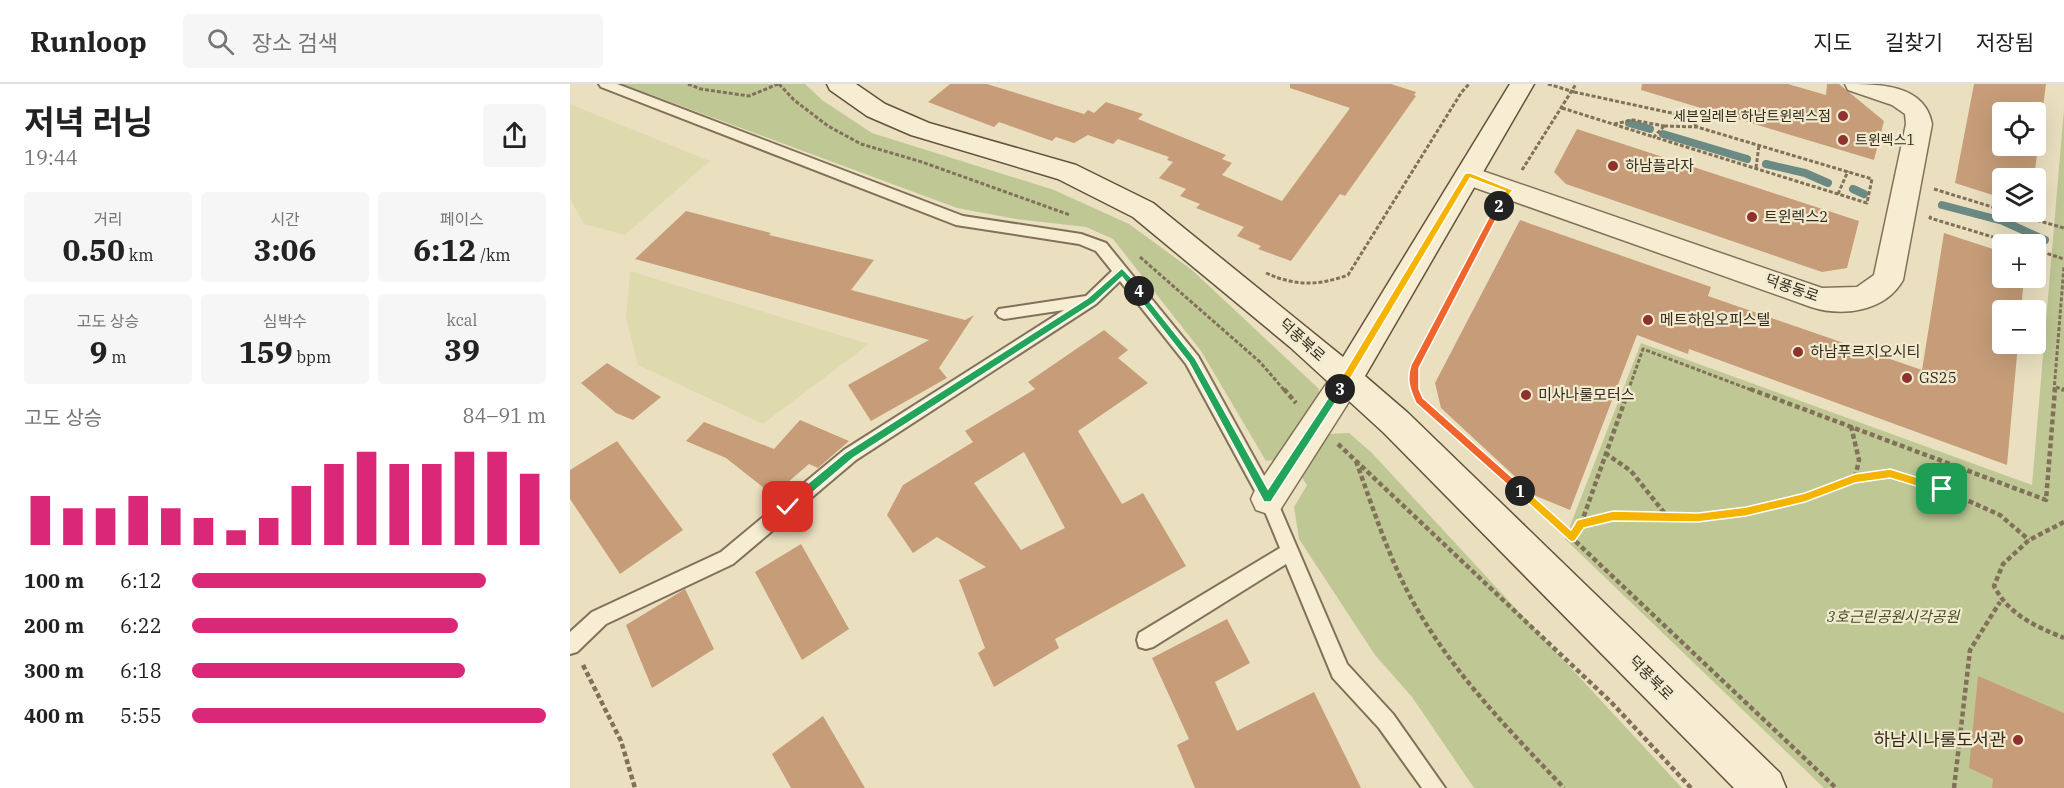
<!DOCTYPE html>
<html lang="ko">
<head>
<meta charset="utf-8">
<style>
	:root { --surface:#fff; --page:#f6f6f6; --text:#222; --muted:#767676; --line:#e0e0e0; --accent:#db2777 }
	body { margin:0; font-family:"IBM Plex Serif","Noto Sans KR",serif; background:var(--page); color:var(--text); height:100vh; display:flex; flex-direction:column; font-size:22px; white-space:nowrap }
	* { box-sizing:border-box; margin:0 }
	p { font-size:20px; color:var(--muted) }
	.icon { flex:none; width:33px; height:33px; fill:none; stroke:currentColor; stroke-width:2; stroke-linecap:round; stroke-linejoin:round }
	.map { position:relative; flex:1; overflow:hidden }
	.details { display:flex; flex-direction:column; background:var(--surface); width:570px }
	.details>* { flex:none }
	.buttons { position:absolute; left:1422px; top:18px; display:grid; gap:12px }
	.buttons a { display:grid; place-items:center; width:54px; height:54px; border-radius:6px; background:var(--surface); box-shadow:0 6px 24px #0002; font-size:30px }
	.pin { position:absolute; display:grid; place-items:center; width:51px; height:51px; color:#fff; margin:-26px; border-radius:12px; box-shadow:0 3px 9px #0006 }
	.km { position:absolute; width:30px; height:30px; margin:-15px; border-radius:50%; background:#222; color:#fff; font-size:16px; line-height:30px; text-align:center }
	.round { display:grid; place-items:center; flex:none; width:63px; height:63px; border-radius:6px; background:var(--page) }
	.overview { display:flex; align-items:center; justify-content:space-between; height:102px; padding:0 24px }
	h1 { font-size:33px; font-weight:700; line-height:45px }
	.metrics { display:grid; grid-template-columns:repeat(3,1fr); gap:9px; height:102px; padding:6px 24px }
	.metrics div { display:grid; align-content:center; border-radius:6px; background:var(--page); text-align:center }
	.metrics b { font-size:30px; font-weight:700 }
	.metrics small { font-size:16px; font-weight:400 }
	.metrics p { font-size:16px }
	.chart { height:168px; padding:12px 24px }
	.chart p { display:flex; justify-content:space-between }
	.chart svg { width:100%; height:108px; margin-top:6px; stroke:var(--accent); stroke-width:6 }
	ul { padding:0 24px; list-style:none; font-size:20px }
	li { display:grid; grid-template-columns:96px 72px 1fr; align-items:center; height:45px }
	li i { height:15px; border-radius:8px; background:var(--accent) }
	header { display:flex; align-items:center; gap:36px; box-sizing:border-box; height:84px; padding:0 30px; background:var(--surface); border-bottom:2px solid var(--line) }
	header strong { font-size:28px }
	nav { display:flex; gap:33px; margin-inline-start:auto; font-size:21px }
	.search { width:420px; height:54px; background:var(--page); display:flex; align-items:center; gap:15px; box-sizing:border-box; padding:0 21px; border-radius:6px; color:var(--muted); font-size:22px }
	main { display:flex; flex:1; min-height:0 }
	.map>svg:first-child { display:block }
	.farmland { fill:#dfdaae }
	.green { fill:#bfc795 }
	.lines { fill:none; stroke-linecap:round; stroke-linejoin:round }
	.stream { stroke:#6b8a84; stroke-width:8 }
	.building { fill:#c69d78; fill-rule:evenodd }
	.lane-casing { stroke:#827159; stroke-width:4 }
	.street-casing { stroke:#827159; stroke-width:3 }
	.secondary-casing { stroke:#64523d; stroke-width:3 }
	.path-far1 { stroke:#827159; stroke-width:3; stroke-dasharray:4 2; stroke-linecap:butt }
	.path { stroke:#827159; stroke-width:4.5; stroke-dasharray:5 3; stroke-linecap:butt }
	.lane { fill:#f6edd3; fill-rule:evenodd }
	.street { fill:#f6edd3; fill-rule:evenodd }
	.secondary { fill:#f6edd3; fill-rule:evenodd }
	.path-bridge { stroke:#827159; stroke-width:3; stroke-dasharray:4 2; stroke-linecap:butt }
	.split-1 { fill:#f5b400; stroke:#fff; stroke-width:1.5 }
	.split-2 { fill:#f0652b; stroke:#fff; stroke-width:1.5 }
	.split-3 { fill:#f5b400; stroke:#fff; stroke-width:1.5 }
	.split-4 { fill:#22a559; stroke:#fff; stroke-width:1.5 }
	.split-5 { fill:#22a559; stroke:#fff; stroke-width:1.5 }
	.poi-dot { fill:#8d322d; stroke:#f2eacf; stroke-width:2 }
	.labels { text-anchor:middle; stroke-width:4.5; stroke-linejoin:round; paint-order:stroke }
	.far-poi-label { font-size:14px; fill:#33291d; stroke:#f2eacf; text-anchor:end }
	.poi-label { font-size:15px; fill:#33291d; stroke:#f2eacf; text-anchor:start }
	.street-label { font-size:15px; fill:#33291d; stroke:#f2eacf }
	.park-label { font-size:15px; font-style:italic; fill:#414e25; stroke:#f2eacf }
	.near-poi-label { font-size:18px; fill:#33291d; stroke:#f2eacf; text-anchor:end }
</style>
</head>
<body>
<header>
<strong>Runloop</strong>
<div class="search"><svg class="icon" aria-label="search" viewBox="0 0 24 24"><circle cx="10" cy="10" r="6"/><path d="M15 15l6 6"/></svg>장소 검색</div>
<nav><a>지도</a><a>길찾기</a><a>저장됨</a></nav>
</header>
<main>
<section class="details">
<div class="overview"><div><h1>저녁 러닝</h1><p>19:44</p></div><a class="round"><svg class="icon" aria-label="share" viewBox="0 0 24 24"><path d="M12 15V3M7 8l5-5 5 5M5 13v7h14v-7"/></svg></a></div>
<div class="metrics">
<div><p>거리</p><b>0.50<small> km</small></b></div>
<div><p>시간</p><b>3:06</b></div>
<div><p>페이스</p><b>6:12<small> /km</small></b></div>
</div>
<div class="metrics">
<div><p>고도 상승</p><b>9<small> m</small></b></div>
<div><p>심박수</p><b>159<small> bpm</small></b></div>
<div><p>kcal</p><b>39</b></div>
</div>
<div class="chart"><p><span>고도 상승</span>84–91 m</p>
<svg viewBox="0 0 160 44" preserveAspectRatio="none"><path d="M5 44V24M15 44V29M25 44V29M35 44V24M45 44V29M55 44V33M65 44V38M75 44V33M85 44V20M95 44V11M105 44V6M115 44V11M125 44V11M135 44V6M145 44V6M155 44V15"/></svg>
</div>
<ul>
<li><b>100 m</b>6:12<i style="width:83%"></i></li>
<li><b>200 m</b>6:22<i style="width:75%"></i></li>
<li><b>300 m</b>6:18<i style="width:77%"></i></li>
<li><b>400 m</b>5:55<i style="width:100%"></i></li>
</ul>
</section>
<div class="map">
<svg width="1494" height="704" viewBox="0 0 1494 704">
	<rect width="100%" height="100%" fill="#eae0c0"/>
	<!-- farmland -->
	<path class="farmland" d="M0,20L140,77L55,151L14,140L0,115Z
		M60,187L299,260L193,340L68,281L56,234Z"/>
	<!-- green -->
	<path class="green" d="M52,0H235L252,16L302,49L484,106L559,140L622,186L749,305L748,331L758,350L779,349L801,368L1112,704H904L842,613L805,571L729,455L724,423L737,401L719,374L696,377L631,267L543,155L516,143L446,135L387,124Z
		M1494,25V704H1254L995,455L1071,259L1462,401Z"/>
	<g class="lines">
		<!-- stream -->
		<path class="stream" d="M1059,39L1080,45
			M1093,50L1177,75
			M1196,80L1235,89L1258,99
			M1283,105L1294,110
			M1372,121L1433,137L1475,156"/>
	</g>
	<!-- building -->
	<path class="building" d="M380,0H417L514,30L518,26L524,29L536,18L573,30L568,35L656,71L652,75L662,79L652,91L712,117L780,24L720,4V0H821L846,8L844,11L846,12L775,112L770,110L721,177L688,165L691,162L667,152L674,143L626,124L630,120L610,112L616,105L589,94L603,78L597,76L599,73L548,55L543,60L518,51L504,59L486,53L482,57L429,38L424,43L358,18Z
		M1072,0H1218L1256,11L1257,0H1269L1314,37L1304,76L1071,6Z
		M1404,0H1476L1464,94H1432V114L1385,99ZM1432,28H1466V62H1432Z
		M1007,45L1289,137L1277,184L1252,188L996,100L984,88Z
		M116,127L201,149L199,151L304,176L281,206L395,236L404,231L369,284L377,294L301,337L278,301L359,256L65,175Z
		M950,136L1141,203L1138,212L1352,286L1374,149L1432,168V194H1454L1451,226H1432V260H1448L1437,381L1119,265L1118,270L1067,251L1000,426L966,412L871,324L865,299Z
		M534,246L558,266L548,274L578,299L508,347L552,420L573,409L616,482L485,555L489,564L424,603L408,569L415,564L389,496L416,483L367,453L343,469L317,431L333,401L403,358L395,347L465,305L458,298ZM454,368L495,444L451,466L404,399Z
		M37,279L91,313L63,336L46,329L11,299Z
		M230,336L279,357L248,384L239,380L203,411L156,374L116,357L134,338L204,365Z
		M47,357L113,446L50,490L0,415V386Z
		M231,460L279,545L232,576L185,488Z
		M115,505L144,565L82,604L56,541Z
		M657,535L680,579L645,598L667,647L744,608L791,704H625L607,661L619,655L582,574Z
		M1408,592L1494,629V704H1422L1423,695L1399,684Z
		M253,632L295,704H221L202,670Z"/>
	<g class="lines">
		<defs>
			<path id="lane" d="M29,0H47L393,132L511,150L536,159L628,272L704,410L777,580L823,630L875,704H852L809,644L763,594L716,480L583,563L576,565L569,563L567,556L569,549L710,464L691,418L616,280L550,197L526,220L286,376L163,480L36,540L7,568L0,570V548L22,528L151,468L274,366L494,226L434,235L429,233L426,229L429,225L516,212L542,187L526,167L509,160L386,141L31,3Z"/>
			<path id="street" d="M1275,0C1308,0 1355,0 1362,40L1333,196C1315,228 1272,233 1241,223L889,98L885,91L889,84L898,82L1252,204L1287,203L1304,191L1336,40L1335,30L1322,21L1278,6Z
				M776,283L787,287L792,296L787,305L710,426L698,430L686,426L681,415L686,404L765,287Z"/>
			<path id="secondary" d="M257,0H286L315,20L359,39L506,81L583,119L773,273L940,0H964L795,292L838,329L1210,689L1216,704H1164L814,349L720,263L563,133L488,95L341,51L297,32L260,6Z"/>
		</defs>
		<!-- lane casing -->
		<use href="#lane" class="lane-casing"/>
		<!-- street casing -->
		<use href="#street" class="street-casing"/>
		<!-- secondary casing -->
		<use href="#secondary" class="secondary-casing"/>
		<!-- path-far1 -->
		<path class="path-far1" d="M118,0L131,5L179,12L208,0
			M209,0L224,16L258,42L291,60L352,78L500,131
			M1004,8L1120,33L1127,43
			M992,24L1084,53
			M1044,40L1063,36L1094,42
			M1094,42L1127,43L1302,95L1297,119L1084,53Z
			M1186,84L1189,61
			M952,86L1006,0
			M1364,105L1432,126
			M1268,110L1278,87
			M1438,128L1494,144
			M1361,132L1360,134L1446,160
			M1466,166L1494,175
			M570,173L690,278L715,307
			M696,189C725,202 748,202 778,191L891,9L899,0
			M1486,303L1494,306
			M845,307L844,284L926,127
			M1058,307L1073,265L1184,307
			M1484,307L1494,182"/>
		<!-- path -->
		<path class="path" d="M714,305L726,319
			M844,305L850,317
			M1180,305L1476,416L1485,305
			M1492,305L1494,306
			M869,334L1001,453L1266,704
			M1281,342L1289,376L1285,394
			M768,360L1041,618L1121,704
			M1035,369L1061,387L1096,431
			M786,377C803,424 818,472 842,516C881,587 939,646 994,704
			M1494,438L1459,456L1433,480L1424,502C1439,531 1465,542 1494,554
			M1011,440L1059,305
			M1001,453L1011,440L1043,432L1128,434L1176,428L1235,413L1285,394L1320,389L1372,405L1430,431L1459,456
			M13,581L51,657L65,704
			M1384,704L1400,566L1430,518"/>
		<!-- lane -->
		<use href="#lane" class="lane"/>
		<!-- street -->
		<use href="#street" class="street"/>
		<!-- secondary -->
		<use href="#secondary" class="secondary"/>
		<!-- path-bridge -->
		<path class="path-bridge" d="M978,0L1004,8"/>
	</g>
	<!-- split-1 -->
	<path class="split-1" d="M1320,385L1372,401L1378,405L1372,410L1320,394L1285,399L1235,418L1176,432L1128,438L1043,437L1014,444L1005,457L1001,458L945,407L950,403L954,404L1001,446L1007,436L1043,427L1128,429L1176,423L1235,409L1285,390Z"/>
	<!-- split-2 -->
	<path class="split-2" d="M929,119L933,122L849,284V305L853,314L954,404L955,407L950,412L846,319C840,306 836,296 841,281L925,122Z"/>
	<!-- split-3 -->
	<path class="split-3" d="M895,89H901L943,106L929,125L925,122L935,107L900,94L773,307H766V302Z"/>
	<!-- split-4 -->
	<path class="split-4" d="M569,204L625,274L698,405L766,302H773V307L701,418H694L619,279L565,210L564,207Z"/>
	<!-- split-5 -->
	<path class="split-5" d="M552,184L572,205V210H565L552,193L524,219L283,374L222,426H214V419L276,368L518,214Z"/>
	<!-- markers -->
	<g class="poi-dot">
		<circle cx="1273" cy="32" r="6"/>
		<circle cx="1273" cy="56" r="6"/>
		<circle cx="1043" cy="82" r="6"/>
		<circle cx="1182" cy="133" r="6"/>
		<circle cx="1078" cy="236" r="6"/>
		<circle cx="1228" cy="268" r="6"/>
		<circle cx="1337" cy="294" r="6"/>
		<circle cx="956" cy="311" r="6"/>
		<circle cx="1448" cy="656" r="6"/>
	</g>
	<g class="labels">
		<!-- far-poi labels -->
		<g class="far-poi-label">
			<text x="1261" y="37">세븐일레븐 하남트윈렉스점</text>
			<text x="1285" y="61" text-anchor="start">트윈렉스1</text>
		</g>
		<!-- poi labels -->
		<g class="poi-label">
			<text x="1055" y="87">하남플라자</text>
			<text x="1194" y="138">트윈렉스2</text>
			<text x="1090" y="241">메트하임오피스텔</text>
			<text x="1240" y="273">하남푸르지오시티</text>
			<text x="1349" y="299">GS25</text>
			<text x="968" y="316">미사나룰모터스</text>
		</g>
		<!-- street labels -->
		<g class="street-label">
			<text transform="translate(1222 204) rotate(19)" y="5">덕풍동로</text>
			<text transform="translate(732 256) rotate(42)" y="5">덕풍북로</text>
			<text transform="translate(1081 594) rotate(45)" y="5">덕풍북로</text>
		</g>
		<!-- park labels -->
		<g class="park-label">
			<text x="1323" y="538">3호근린공원시각공원</text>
		</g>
		<!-- near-poi labels -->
		<g class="near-poi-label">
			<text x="1436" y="662">하남시나룰도서관</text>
		</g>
	</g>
</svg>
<div class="buttons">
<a><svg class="icon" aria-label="locate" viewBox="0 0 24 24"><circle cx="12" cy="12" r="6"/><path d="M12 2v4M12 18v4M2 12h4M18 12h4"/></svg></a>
<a><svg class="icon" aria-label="layers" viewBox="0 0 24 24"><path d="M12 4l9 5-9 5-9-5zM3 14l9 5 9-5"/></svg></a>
<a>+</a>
<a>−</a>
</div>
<div class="pin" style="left:1372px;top:405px;background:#1e9e55"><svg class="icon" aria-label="arrive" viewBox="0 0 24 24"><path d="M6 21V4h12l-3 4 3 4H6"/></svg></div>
<div class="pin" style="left:218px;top:423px;background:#d93025"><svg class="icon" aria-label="check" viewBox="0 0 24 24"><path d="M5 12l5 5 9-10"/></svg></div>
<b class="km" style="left:950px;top:407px">1</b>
<b class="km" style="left:929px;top:122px">2</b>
<b class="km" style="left:770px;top:305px">3</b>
<b class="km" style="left:569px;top:207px">4</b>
</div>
</main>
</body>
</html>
